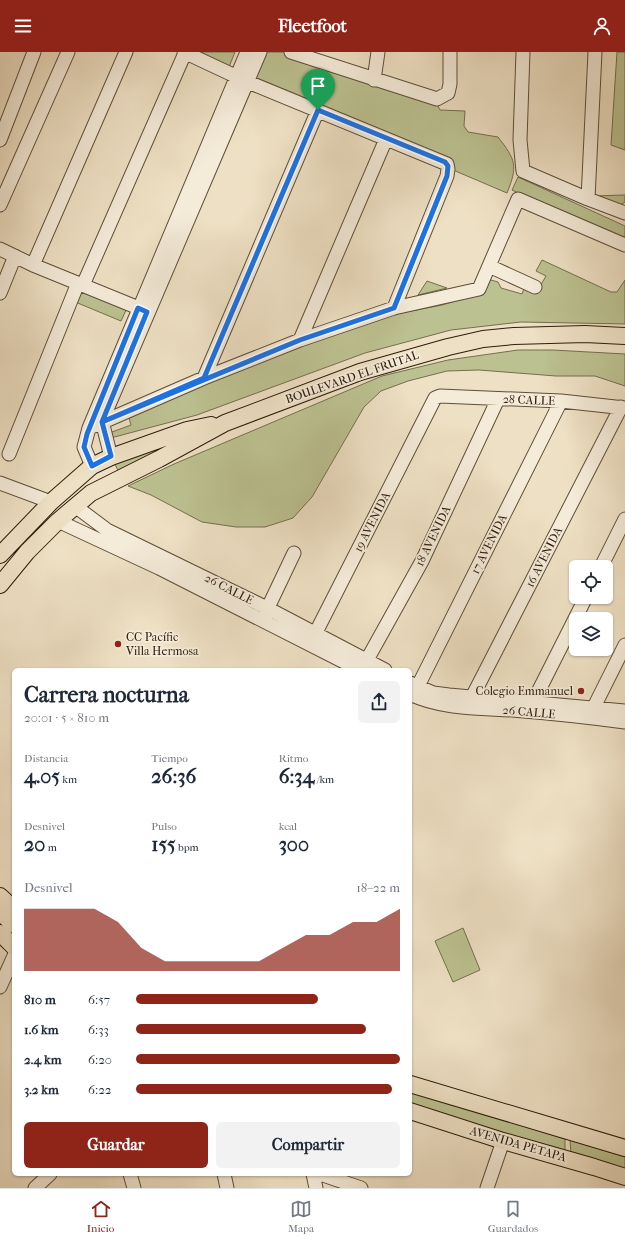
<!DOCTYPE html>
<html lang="es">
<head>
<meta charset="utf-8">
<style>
	:root { --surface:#fff; --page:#f2f2f3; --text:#1f2937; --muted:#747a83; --line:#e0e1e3; --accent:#8f2418 }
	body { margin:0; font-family:"IM FELL French Canon",serif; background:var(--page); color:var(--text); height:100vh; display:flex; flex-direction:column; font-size:15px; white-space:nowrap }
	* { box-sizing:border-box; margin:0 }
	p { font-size:13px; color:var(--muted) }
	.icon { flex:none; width:22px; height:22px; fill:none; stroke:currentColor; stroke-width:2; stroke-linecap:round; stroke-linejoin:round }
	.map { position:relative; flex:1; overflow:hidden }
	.side { position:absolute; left:12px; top:616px; width:400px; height:508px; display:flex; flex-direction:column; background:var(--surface); border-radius:6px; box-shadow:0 1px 3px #0004 }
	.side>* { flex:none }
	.tools { position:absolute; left:569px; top:508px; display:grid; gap:8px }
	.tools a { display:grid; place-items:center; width:44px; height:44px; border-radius:6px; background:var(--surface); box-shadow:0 1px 3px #0004; font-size:20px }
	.pin { position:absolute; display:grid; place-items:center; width:34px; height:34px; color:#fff; margin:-41px -17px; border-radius:50% 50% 50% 0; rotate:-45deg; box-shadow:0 0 4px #0007 }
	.pin .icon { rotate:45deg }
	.round { display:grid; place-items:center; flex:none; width:42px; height:42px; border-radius:6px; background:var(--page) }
	.headline { display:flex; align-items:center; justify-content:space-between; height:68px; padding:0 12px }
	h1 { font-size:22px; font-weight:700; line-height:30px }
	.stats { display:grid; grid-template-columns:repeat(3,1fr); gap:6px; height:68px; padding:4px 12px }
	.stats div { display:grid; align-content:center }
	.stats b { font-size:20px; font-weight:700 }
	.stats small { font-size:11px; font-weight:400 }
	.stats p { font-size:11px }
	.chart { height:112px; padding:8px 12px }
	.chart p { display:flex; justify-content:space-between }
	.chart svg { width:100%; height:72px; margin-top:4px; fill:var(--accent); opacity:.7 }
	.button { display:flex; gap:8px; margin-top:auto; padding:8px 12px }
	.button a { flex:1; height:46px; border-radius:6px; background:var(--accent); color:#fff; font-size:16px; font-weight:700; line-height:46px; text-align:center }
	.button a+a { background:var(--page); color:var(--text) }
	ul { padding:0 12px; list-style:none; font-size:13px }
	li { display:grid; grid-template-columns:64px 48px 1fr; align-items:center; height:30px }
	li i { height:10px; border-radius:5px; background:var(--accent) }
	header { display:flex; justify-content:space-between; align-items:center; height:52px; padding:0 12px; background:var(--accent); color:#fff; font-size:18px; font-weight:700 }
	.dock { display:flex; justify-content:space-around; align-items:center; height:56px; border-top:1px solid var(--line); background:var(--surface); font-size:11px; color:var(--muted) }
	.dock a { display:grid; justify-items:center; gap:2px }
	.dock .on { color:var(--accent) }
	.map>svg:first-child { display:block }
	.green { fill:#bcc191; stroke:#746f4e }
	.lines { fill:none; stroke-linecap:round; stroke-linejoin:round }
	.minor-casing { stroke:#5d4e39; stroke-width:15 }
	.major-casing { stroke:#2d1d0b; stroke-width:18 }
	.minor { stroke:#f4ebd9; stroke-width:13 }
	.major { stroke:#eee0c4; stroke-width:16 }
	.route-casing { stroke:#fff; stroke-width:8 }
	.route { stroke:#1a73e8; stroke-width:5 }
	.poi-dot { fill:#8f2418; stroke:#f4ebd9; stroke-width:1.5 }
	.labels { text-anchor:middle; stroke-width:3.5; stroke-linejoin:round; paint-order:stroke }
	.street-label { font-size:12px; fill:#2d1d0b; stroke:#f4ebd9 }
	.poi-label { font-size:12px; fill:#2d1d0b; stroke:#f4ebd9; text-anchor:start }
</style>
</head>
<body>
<header><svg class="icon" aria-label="menu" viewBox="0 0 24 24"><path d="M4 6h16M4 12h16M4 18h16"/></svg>Fleetfoot<svg class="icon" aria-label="person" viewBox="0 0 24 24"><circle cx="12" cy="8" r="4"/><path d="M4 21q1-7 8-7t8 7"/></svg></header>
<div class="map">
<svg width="625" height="1136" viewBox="0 0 625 1136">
	<rect width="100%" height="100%" fill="#eee0c4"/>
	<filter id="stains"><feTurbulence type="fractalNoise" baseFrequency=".005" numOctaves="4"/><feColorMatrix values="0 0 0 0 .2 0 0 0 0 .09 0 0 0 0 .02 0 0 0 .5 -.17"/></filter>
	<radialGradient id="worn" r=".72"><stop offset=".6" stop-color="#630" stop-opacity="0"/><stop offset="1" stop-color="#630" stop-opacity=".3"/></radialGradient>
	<!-- green -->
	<path class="green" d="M193,0H235L229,15Z
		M260,0H297L435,48L440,58L465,59L464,74L468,80L498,85C516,108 518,114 507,141L249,31Z
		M617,0H625V98L611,93Z
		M518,125L625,174V191L512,138Z
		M625,143V150L615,156L591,144Z
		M542,208L611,240H617L625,228V272L521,270L451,278L365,301L197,363L107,387V377L112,380L131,373L129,366L225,323L375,266L442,253L466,246L483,232L491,228L498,230L501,236L522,242L526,231L539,236L546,224L536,219Z
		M427,229L447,236L418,243Z
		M73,233L127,256L121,269L68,247Z
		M518,298H553L625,302V334L595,324H556L479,318L447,319L408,329L381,339L364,355L312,445L293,466L265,475H236L202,470L151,443L128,434L174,412L382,324L448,308Z
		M187,385L119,420L114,411Z
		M463,876L480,918L453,930L435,889Z
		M410,1039L565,1087V1103L410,1055Z
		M570,1088L625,1105V1120L571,1103Z"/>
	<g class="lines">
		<defs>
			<path id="minor" d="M184,0L248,30L447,112L448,117L447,124L394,256
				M291,0L437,47L448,41L450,32V0
				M523,0L520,88L523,119L588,147L625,161
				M374,28L378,0
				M0,88L34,0
				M588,147L595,0
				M0,153L68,0
				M0,197L33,213L146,259
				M33,213L126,0
				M489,214L535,235
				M83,233L185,1
				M0,241L15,204
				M300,288L386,87
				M204,326L318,58
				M89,376L204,326L300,288L394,256L479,237L518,147L625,193
				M9,402L78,231
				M111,405L102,369L260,0
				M92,414L84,395L89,376L247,0
				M0,431L51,450
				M75,454L107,478L267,556L385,618
				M58,469L159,516L360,618
				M601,515L625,467
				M264,564L294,501
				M310,592L435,346L440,344L561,349L625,356
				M363,615L422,509L498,347
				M410,631L433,641L449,643L625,659
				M410,642C441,657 478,656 512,658C550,661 587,665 625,670
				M413,644L561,349
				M467,655L621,355
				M529,658L586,545
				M590,663L625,593
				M0,935L14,904
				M130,1122L134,1136
				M224,1122L227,1136
				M313,1122L316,1136
				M320,1122L361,1136
				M35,1136L50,1122
				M487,1136L503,1089"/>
			<path id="major" d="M0,503L51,450L92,414L111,405L187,378L211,373
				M0,533L27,500L58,469L91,441L159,407L225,371L360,320L448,295L483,287L514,284L585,282L625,284
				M0,844L14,857
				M0,860L14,873
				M0,881L14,895
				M410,1032L625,1096
				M410,1059L503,1089L594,1115L625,1125"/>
		</defs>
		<!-- minor casing -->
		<use href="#minor" class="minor-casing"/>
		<!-- major casing -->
		<use href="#major" class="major-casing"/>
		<!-- minor -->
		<use href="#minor" class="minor"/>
		<!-- major -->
		<use href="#major" class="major"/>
	</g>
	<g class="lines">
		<defs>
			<path id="route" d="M318,58L204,326L102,370L147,260L138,256L87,382L84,395L92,414L111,404L102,370L300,288L394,256L447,124L448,114L445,110L318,58"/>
		</defs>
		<!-- route casing -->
		<use href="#route" class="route-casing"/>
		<!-- route -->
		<use href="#route" class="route"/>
	</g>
	<!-- markers -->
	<g class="poi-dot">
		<circle cx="118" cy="592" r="4"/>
		<circle cx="581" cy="639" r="4"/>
	</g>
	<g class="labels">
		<!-- street labels -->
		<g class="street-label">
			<text transform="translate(352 325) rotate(-19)" y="4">BOULEVARD EL FRUTAL</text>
			<text transform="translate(529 348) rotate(2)" y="4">28 CALLE</text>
			<text transform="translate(372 470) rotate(-63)" y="4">19 AVENIDA</text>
			<text transform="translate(433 484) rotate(-64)" y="4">18 AVENIDA</text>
			<text transform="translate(489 492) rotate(-63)" y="4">17 AVENIDA</text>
			<text transform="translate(544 505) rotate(-63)" y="4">16 AVENIDA</text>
			<text transform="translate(229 537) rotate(27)" y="4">26 CALLE</text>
			<text transform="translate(529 660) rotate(5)" y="4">26 CALLE</text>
			<text transform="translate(518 1092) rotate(16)" y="4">AVENIDA PETAPA</text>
		</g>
		<!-- poi labels -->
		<g class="poi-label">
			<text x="126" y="589">CC Pacífic<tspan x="126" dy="14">Villa Hermosa</tspan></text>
			<text x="573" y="643" text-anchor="end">Colegio Emmanuel</text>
		</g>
	</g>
	<rect width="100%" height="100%" filter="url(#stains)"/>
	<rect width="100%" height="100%" fill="url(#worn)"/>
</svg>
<div class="tools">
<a><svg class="icon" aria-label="locate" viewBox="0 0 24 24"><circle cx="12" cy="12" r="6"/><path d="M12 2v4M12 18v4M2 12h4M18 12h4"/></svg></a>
<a><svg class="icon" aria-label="layers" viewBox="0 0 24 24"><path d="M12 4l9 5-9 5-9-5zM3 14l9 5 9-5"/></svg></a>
</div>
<div class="pin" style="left:318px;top:58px;background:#1e9e55"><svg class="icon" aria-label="arrive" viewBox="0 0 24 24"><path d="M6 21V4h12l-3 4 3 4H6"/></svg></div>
<section class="side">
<div class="headline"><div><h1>Carrera nocturna</h1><p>20:01 · 5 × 810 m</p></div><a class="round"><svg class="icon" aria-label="share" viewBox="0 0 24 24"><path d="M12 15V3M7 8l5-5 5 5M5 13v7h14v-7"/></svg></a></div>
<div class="stats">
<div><p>Distancia</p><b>4.05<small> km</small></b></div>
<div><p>Tiempo</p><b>26:36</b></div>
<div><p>Ritmo</p><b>6:34<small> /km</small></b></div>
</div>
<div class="stats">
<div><p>Desnivel</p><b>20<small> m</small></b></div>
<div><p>Pulso</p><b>155<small> bpm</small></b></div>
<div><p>kcal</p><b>300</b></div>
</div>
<div class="chart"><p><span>Desnivel</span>18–22 m</p>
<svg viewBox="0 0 160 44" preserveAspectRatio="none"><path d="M0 44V6L10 6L20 6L30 6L40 14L50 30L60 38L70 38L80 38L90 38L100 38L110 30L120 22L130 22L140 14L150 14L160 6V44z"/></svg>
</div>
<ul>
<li><b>810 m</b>6:57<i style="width:69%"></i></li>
<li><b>1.6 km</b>6:33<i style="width:87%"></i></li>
<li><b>2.4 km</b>6:20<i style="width:100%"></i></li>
<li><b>3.2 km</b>6:22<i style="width:97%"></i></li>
</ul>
<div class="button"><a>Guardar</a><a>Compartir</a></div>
</section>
</div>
<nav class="dock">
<a class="on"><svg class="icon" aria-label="home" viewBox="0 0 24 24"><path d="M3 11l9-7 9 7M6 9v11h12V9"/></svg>Inicio</a>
<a><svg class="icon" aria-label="map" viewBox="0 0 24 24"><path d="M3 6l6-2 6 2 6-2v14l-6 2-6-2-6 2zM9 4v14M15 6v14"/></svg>Mapa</a>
<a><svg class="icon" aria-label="saved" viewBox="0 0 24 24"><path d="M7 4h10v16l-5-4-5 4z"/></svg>Guardados</a>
</nav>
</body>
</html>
